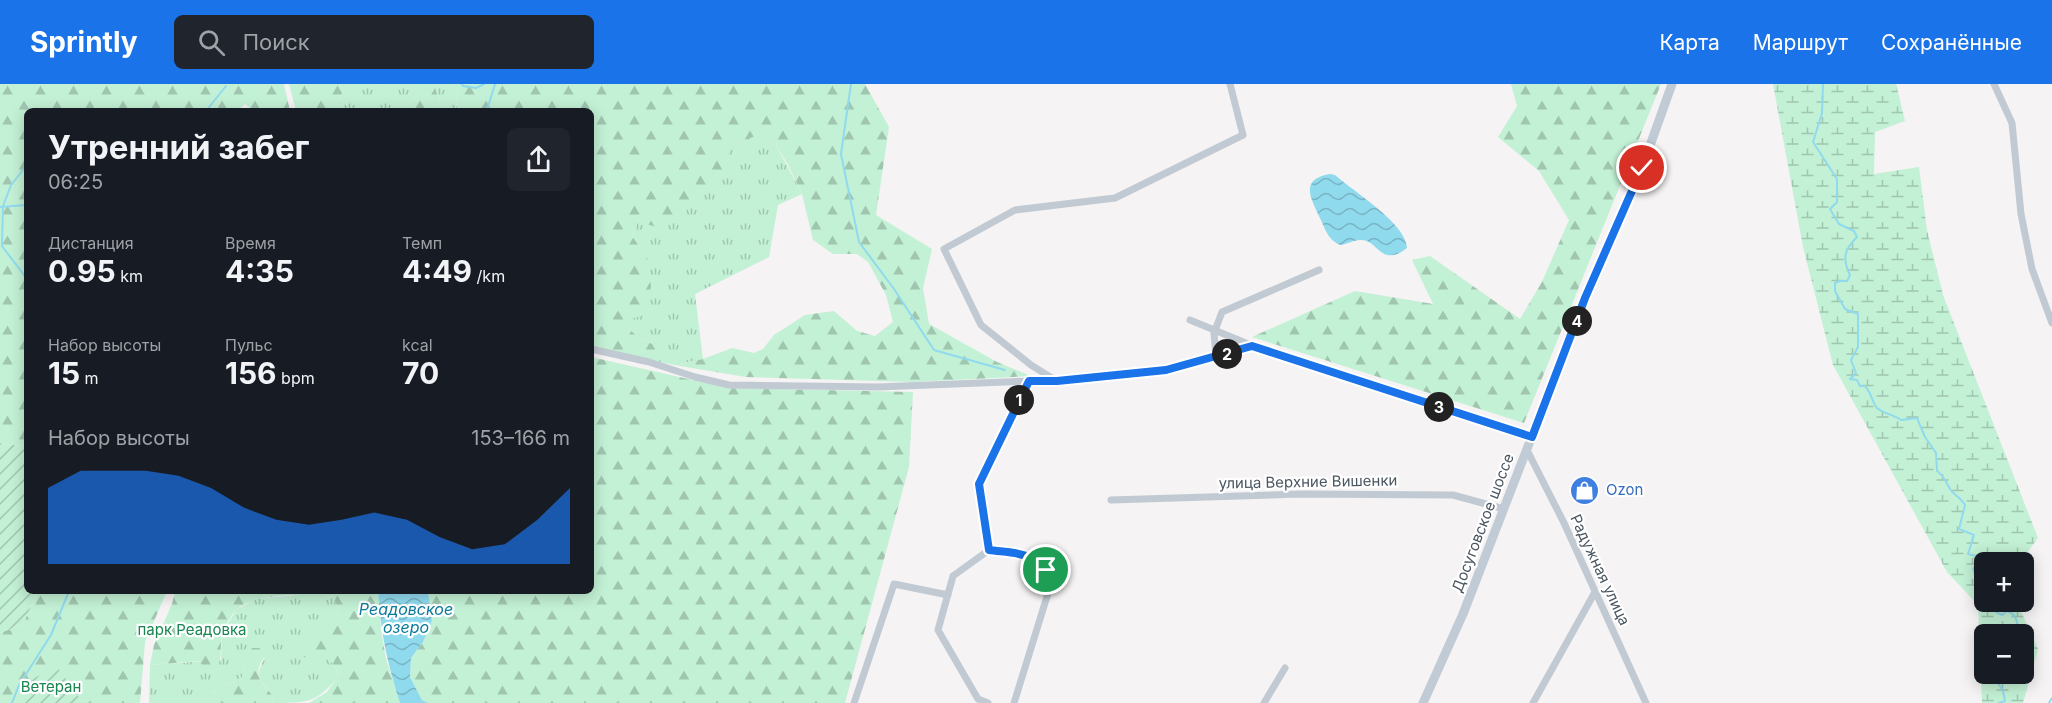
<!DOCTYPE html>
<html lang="ru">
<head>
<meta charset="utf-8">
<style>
	:root { --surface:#171b24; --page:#20242c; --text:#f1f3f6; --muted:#9ea1a6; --accent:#1a73e8 }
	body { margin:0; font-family:Inter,sans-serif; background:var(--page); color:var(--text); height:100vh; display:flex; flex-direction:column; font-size:22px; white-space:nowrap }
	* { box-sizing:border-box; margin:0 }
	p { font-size:20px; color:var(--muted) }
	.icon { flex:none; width:33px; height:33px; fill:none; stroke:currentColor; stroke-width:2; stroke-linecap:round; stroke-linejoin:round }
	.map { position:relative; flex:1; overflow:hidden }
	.drawer { position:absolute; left:24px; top:24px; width:570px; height:486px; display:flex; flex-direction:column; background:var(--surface); border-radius:9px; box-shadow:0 3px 15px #0003 }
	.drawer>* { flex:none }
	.buttons { position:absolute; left:1974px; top:468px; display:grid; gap:12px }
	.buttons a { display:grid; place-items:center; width:60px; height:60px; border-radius:9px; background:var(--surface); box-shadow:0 3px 15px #0003; font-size:30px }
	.pin { position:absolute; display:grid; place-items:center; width:51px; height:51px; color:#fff; margin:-26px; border:3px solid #fff; border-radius:50%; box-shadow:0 2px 6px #0007 }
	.km { position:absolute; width:30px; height:30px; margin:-15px; border-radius:50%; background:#222; color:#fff; font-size:16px; line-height:30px; text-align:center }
	.round { display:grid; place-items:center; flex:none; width:63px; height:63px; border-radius:9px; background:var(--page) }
	.head { display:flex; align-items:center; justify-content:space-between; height:102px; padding:0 24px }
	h1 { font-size:33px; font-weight:700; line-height:45px }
	.metrics { display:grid; grid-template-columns:repeat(3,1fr); gap:9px; height:102px; padding:6px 24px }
	.metrics div { display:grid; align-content:center }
	.metrics b { font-size:30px; font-weight:700 }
	.metrics small { font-size:16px; font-weight:400 }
	.metrics p { font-size:16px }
	.chart { height:168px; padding:12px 24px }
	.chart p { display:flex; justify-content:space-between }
	.chart svg { width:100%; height:108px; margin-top:6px; fill:var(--accent); opacity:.7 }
	header { display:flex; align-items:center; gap:36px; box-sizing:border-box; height:84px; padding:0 30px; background:var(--accent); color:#fff }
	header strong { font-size:28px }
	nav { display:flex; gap:33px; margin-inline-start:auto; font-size:21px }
	.search { width:420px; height:54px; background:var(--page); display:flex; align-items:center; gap:15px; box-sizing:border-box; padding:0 21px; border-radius:9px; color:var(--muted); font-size:22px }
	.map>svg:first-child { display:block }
	.grass { fill:url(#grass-tufts) }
	.forest { fill:url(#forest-firs) }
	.wetland { fill:url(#wetland-marsh); fill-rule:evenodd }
	.garden { fill:url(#garden-furrows) }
	.water { fill:url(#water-waves) }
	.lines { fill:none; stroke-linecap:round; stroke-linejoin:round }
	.stream { stroke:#90daee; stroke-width:2 }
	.minor { stroke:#c1cad2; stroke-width:7 }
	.secondary { stroke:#c1cbd6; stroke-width:9 }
	.route-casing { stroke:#fff; stroke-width:12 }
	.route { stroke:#1a73e8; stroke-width:8 }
	.labels { text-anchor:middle; stroke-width:4.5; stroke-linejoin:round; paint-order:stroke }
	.street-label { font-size:15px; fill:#4a5661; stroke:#fff }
	.shop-label { font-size:15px; fill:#366cbe; stroke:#fff; text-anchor:start }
	.park-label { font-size:15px; fill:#17864f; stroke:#fff }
	.water-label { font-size:16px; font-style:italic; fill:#0c7c9b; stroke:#fff }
</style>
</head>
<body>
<header>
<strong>Sprintly</strong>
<div class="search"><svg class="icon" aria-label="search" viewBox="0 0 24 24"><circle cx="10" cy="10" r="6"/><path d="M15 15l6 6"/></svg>Поиск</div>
<nav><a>Карта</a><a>Маршрут</a><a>Сохранённые</a></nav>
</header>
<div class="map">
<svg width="2052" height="619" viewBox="0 0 2052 619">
	<defs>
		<pattern id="grass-tufts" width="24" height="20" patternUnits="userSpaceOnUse" patternTransform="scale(1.5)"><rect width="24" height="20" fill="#c3f1d5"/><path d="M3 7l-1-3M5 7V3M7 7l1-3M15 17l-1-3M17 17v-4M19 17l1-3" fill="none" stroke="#a0c6b0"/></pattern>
		<pattern id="forest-firs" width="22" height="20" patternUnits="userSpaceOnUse" patternTransform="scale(1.5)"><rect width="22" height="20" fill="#c3f1d5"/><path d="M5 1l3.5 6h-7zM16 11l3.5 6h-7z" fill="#a0c6b0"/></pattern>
		<pattern id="wetland-marsh" width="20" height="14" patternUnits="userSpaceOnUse" patternTransform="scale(1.5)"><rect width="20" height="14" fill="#c3f1d5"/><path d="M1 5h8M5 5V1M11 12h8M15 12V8" fill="none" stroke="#a0c6b0"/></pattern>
		<pattern id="garden-furrows" width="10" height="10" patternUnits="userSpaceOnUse" patternTransform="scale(1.5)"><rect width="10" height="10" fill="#c3f1d5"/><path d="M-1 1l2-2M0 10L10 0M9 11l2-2" fill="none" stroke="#a0c6b0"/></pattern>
		<pattern id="water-waves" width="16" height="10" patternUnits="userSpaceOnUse" patternTransform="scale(1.5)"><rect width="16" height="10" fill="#90daee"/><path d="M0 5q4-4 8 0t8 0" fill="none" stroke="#78b4c4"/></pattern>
	</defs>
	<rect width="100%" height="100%" fill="#f5f3f3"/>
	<!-- grass -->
	<path class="grass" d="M347,0H377L390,4L411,0L418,12L404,23L403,27H333Z
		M434,0H458L456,27H442Z
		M759,50L775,59L802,110L778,121L769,173L695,210L703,275L680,280V282L659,278L652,260L639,254L629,245L647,173L632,152L638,137L684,125L715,101L731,60Z
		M308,510L332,513L338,523L334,536L299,557L307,574H328L335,582L339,592C316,619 308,619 272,619L274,614C263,597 252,595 265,574L245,579L242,593C227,603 213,603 202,619H149L150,581L221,576L222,550L236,526L256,515Z"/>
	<!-- forest -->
	<path class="forest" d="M0,0H284L290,27H254L245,20L237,27H27V363L0,359Z
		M289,0H347L333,27H296Z
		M377,0H434L442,27H403L404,23L418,12L411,1L390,4Z
		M458,0H865L889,43L876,131L932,165L923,204L929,240L997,278L1031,292L913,298L878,297L746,293L680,282V280L703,275L732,264L754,269L763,265L774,251L805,231L834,227L857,247L875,252L893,238L886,211L868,178L857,170H833L813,156L802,110L788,81L775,59L759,51L732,60L716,101L659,144L638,137L632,152L647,173L651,203L645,231L633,234L629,245L639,254L652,260L660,274L659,278L591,262V27H456Z
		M1511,0H1661L1524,339L1252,253L1355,207L1433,220L1412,176L1430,172L1520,235L1542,198L1569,136L1539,87L1498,53L1517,22Z
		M591,273L728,304L913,308L909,383L845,619H428L422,616L410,593L411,574L423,558L432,537L428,507H591Z
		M38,507H167L145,558L140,619H86L80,615L31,596L21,619H0V549L23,540Z
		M175,507H378L381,546L386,575L400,619H309L327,608L339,591L335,582L328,575L307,574L294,569L298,557L334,536L338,523L332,513C307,510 256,508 236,526C232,530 224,544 223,550C219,560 223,570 218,582L207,587L199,577L150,581L154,561L172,520Z
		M252,564H264C265,576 262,574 259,583C255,596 268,604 274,614L272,619H202C213,603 227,603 242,593L245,579Z"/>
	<!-- wetland -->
	<path class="wetland" d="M1773,0H1896L1905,37L1875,48L1874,90L1919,83L1927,146L1943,211L2038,454L2020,478H1984V518H2020V525L2038,565L2023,619H1982L1978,521L1947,488L1833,281L1803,163ZM1984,550H2024V590H1984Z"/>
	<!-- garden -->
	<path class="garden" d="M0,359L27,363V507H38L23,540L0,549Z
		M57,583L80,615L86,619H21L30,596Z"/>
	<!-- water -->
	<path class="water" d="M1330,90L1335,91C1354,108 1406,139 1407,164C1380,185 1378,154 1360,156C1354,156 1347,160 1341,161C1328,157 1325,144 1319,132C1310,113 1300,95 1330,90Z
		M378,507H428L432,537L423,558L411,574L410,593L422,616L428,619H400C387,578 381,550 378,507Z"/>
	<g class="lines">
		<!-- stream -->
		<path class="stream" d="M462,0L463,2L476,4L484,0
			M851,0L841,70L859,158L894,205L934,266L1005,286
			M1823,0L1822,29L1813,58L1837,95V118L1830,125L1839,140L1854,147L1857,153C1844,166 1842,174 1850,191L1847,197H1840L1835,199V207L1845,225L1858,230V263L1851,276L1856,289L1850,295L1857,296L1860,302H1865C1872,310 1872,318 1877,324C1884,330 1893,330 1901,336L1917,334L1925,353L1936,369L1937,387C1944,392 1946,398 1950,405C1954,411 1961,414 1965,421L1959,445L1974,451L1968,470L1976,472L1978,477L1973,485L1977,494H1984
			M206,27L226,2
			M484,27L488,23L495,0
			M27,81L11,101L3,122L2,162L27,195
			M0,123L27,121
			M1993,518L1996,528L2002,531L2007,527C2018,530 2017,541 2019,550
			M12,619L19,601L51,551L69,507
			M1999,619L2005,617L2003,607L1998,599L2003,597L2002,590
			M2049,619L2052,614"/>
		<!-- minor -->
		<path class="minor" d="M1994,0L2012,39L2021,130L2032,185L2052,239
			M1190,236L1253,262
			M591,265L649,278L695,293L729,301L878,303L1029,297H1057L1166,287L1252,262L1532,353
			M1216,273L1214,249L1222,228L1319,186
			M1055,296L1031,281L981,241L944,165L1015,126L1115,114L1243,51L1230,0
			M1527,366L1564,439L1646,619
			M1111,416L1300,410L1453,411L1504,425
			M989,466L1024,471L1037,476L1046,486L1049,506L1014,619
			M989,466L979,401L1029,297
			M854,619L894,500L948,511
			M988,619L978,615L938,546L953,492L989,466
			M1264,619L1285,584
			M1533,619L1595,508"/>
		<!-- secondary -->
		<path class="secondary" d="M1423,619L1463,530L1585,215L1642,84L1672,0"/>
	</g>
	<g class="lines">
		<defs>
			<path id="route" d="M1046,486C1030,467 1011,469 989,466L979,400L1029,297H1057L1166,286L1252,262L1532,353L1585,214L1642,84"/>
		</defs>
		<!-- route casing -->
		<use href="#route" class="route-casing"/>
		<!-- route -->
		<use href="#route" class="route"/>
	</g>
	<!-- icons -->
	<defs>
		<symbol id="shop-disc" viewBox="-11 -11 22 22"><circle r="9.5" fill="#3f7fe0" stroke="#fff"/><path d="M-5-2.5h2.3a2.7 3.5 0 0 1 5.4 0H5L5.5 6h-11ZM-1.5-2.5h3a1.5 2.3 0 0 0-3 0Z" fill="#fff"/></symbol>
	</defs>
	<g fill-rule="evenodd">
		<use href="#shop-disc" x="1568" y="390" width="33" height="33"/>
	</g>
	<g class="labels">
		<!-- street labels -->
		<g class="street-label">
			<text transform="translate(1308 398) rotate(-1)" y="5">улица Верхние Вишенки</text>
			<text transform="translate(1483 439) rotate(-69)" y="5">Досуговское шоссе</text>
			<text transform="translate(1600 486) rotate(65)" y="5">Радужная улица</text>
		</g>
		<!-- shop labels -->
		<g class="shop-label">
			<text x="1606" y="411">Ozon</text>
		</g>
		<!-- park labels -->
		<g class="park-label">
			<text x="192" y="551">парк Реадовка</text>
			<text x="51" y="608">Ветеран</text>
		</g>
		<!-- water labels -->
		<g class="water-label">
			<text x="406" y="531">Реадовское<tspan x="406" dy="18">озеро</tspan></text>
		</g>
	</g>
</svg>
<div class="buttons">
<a>+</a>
<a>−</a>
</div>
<div class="pin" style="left:1046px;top:486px;background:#1e9e55"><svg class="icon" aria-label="arrive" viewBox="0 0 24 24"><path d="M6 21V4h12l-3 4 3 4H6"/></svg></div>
<div class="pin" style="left:1642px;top:84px;background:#d93025"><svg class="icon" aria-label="check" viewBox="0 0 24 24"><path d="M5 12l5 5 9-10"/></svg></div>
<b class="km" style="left:1019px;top:316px">1</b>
<b class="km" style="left:1227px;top:270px">2</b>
<b class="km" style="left:1439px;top:323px">3</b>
<b class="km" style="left:1577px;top:237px">4</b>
<section class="drawer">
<div class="head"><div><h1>Утренний забег</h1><p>06:25</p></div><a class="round"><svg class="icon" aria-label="share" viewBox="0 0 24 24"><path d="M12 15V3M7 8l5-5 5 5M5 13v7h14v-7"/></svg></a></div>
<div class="metrics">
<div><p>Дистанция</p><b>0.95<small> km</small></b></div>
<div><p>Время</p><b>4:35</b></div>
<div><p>Темп</p><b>4:49<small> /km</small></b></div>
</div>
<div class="metrics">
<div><p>Набор высоты</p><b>15<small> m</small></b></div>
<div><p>Пульс</p><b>156<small> bpm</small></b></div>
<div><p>kcal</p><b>70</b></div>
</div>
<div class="chart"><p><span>Набор высоты</span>153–166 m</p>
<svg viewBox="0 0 160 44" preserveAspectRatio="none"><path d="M0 44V13L10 6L20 6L30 6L40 8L50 13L60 21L70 26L80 28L90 26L100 23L110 26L120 33L130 38L140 36L150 26L160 13V44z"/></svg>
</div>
</section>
</div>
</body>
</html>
